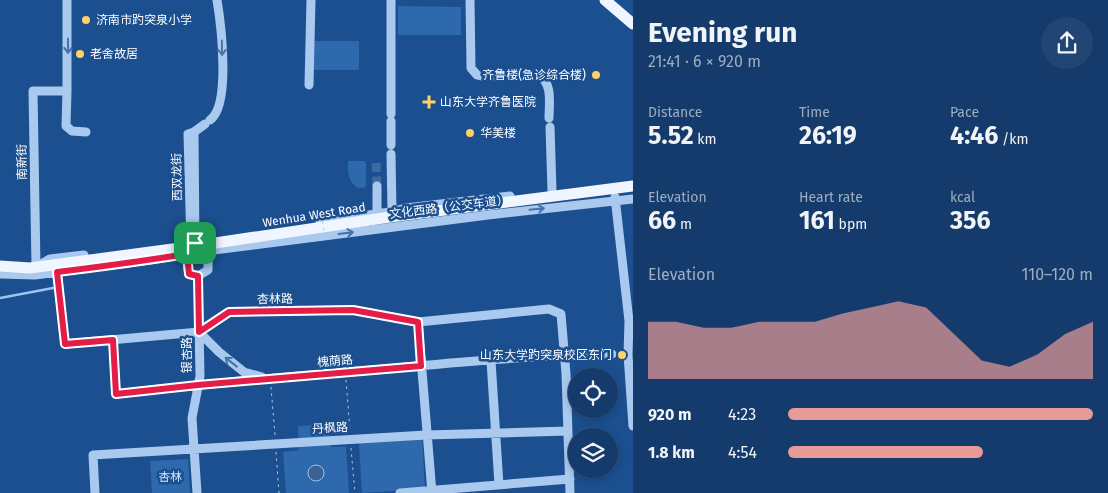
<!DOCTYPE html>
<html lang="en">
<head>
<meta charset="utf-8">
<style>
	:root { --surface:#143b6b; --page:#214673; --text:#f1f3f6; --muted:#9dadc1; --line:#33557e; --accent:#e69b98 }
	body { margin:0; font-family:"Fira Sans","Noto Sans SC",sans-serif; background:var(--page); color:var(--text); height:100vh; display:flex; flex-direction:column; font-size:19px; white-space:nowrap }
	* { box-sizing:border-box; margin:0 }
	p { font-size:16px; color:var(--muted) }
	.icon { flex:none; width:28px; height:28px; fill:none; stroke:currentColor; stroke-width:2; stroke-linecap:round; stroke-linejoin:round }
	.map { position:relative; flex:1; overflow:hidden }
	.details { display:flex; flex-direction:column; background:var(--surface); width:475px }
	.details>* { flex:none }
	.fabs { position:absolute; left:568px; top:368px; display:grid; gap:10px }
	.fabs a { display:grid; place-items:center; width:50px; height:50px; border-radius:50%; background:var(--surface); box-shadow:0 2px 8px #0003,0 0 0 1px var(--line); font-size:25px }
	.pin { position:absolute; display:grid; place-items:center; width:42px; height:42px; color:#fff; margin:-21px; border-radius:10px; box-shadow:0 2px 8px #0006 }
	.round { display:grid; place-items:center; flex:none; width:52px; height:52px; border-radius:26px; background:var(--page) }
	.head { display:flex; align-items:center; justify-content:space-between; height:85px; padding:0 15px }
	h1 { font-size:28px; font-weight:700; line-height:38px }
	.figures { display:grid; grid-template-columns:repeat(3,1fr); gap:8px; height:85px; padding:5px 15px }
	.figures div { display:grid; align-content:center }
	.figures b { font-size:25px; font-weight:700 }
	.figures small { font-size:14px; font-weight:400 }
	.figures p { font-size:14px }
	.chart { height:140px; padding:10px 15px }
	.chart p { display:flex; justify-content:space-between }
	.chart svg { width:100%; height:90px; margin-top:5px; fill:var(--accent); opacity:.7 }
	ul { padding:0 15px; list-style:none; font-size:16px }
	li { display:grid; grid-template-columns:80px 60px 1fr; align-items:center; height:38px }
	li i { height:12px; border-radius:6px; background:var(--accent) }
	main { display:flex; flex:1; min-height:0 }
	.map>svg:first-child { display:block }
	.green { fill:#2e69ad }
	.water { fill:#3c6290; stroke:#9cc4f0 }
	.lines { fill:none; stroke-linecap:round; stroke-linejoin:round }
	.stream { stroke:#9cc4f0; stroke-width:2.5 }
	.minor-tunnel { stroke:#3d69a0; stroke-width:9; stroke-dasharray:9 4.5; stroke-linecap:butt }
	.path { stroke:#a9c9ee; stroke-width:1; stroke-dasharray:2.5 4; stroke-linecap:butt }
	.minor { stroke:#a9c9ee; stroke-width:9 }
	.major { stroke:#f0f6ff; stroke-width:11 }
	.path-bridge { stroke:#a9c9ee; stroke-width:1; stroke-dasharray:2.5 4; stroke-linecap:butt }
	.oneway { stroke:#4674ac }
	.route-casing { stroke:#fff; stroke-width:10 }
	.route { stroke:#e11d48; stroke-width:6 }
	.poi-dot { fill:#ffd166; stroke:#1b4f8f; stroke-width:2 }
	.labels { text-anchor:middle; stroke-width:5; stroke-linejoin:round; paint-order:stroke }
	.poi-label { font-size:12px; fill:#fff; stroke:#1b4f8f; text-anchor:start }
	.street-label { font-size:12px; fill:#fff; stroke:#1b4f8f }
	.park-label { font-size:12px; fill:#cfe3fa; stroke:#1b4f8f }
</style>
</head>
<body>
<main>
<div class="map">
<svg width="633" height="493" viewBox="0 0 633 493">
	<rect width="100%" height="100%" fill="#1b4f8f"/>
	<!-- green -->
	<path class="green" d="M398,6L461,7V35H398Z
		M313,41H359V70H313Z
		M348,161H365L366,163V186L364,188H358C347,181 348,172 348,161Z
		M329,424L331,447H346L349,493H286L283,452L299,450L298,426Z
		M422,438L425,489L362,493L359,443Z
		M188,459L190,493H152L150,461Z"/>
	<!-- water -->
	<path class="water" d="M308 473a8 8 0 1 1 16 0a8 8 0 1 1-16 0Z"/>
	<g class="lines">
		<!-- stream -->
		<path class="stream" d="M0,298L53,288"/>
		<!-- minor-tunnel -->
		<path class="minor-tunnel" d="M376,163L377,186"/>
		<!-- path -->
		<path class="path" d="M346,380L350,431
			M271,387L275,435
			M351,448L355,493
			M276,452L279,493"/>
		<!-- minor -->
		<path class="minor" d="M67,0V91
			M391,0V114
			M470,0L471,68L477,75L481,76
			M487,76H539C553,83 549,104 549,118
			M309,85L311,0
			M210,120C231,106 221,24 217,0
			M391,121V145
			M550,127L552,191
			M194,132L195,246L206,251L208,257V270L198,276L189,274C187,264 185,256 191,247L188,134L194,132L205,124
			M391,154L392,212
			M377,186V214
			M615,197L629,321L628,355L633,426
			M320,222L390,212L406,208L510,196
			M84,255L50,259L36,267L33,91H67L66,126L72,131L86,132
			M57,272L65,344L199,332L229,312L353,310L418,322L549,309L561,314L566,374L570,493
			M0,274L35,275L150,260L206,251L488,215L633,199
			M418,322L432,493
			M199,332L219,352L244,372L262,377
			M113,340L116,394C205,384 295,376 385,369C460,362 536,355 612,354
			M491,361L499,485
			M95,493L93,455L426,435L568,431
			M197,493L192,418L200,376L198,276
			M400,493L570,479"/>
		<!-- major -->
		<path class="major" d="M605,0L633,24
			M0,266L30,268L195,246L390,217L633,186"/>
		<!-- path-bridge -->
		<path class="path-bridge" d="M322,215L325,241"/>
	</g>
	<!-- one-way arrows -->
	<defs><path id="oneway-shaft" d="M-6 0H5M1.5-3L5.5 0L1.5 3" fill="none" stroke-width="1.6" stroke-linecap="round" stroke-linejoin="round" transform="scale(1.25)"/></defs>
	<g class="oneway">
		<use href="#oneway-shaft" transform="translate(68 46) rotate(90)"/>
		<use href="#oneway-shaft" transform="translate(222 48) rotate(89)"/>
		<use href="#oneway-shaft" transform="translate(537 209) rotate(-6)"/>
		<use href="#oneway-shaft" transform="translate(346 233) rotate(-7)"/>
		<use href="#oneway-shaft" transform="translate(231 362) rotate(-142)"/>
	</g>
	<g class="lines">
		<defs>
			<path id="route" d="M195,243L191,244L187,254L189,274L198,276L199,332L229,312L353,310L418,322L421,366L198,385L116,394L113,340L65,344L57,272C107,266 156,259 206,251L195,246V243"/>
		</defs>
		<!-- route casing -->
		<use href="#route" class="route-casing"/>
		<!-- route -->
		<use href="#route" class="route"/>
	</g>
	<!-- markers -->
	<g class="poi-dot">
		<circle cx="86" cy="20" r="5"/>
		<circle cx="80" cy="54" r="5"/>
		<circle cx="596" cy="75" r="5"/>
		<path d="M426.5 94.5h5v5h5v5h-5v5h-5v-5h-5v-5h5z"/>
		<circle cx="470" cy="133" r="5"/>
		<circle cx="622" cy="355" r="5"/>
	</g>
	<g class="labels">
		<!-- poi labels -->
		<g class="poi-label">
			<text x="96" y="24">济南市趵突泉小学</text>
			<text x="90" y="58">老舍故居</text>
			<text x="586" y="79" text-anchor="end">齐鲁楼(急诊综合楼)</text>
			<text x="440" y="106">山东大学齐鲁医院</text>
			<text x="480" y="137">华美楼</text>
			<text x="612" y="359" text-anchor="end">山东大学趵突泉校区东门</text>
		</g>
		<!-- street labels -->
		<g class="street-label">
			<text transform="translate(22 162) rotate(-91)" y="4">南新街</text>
			<text transform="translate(177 177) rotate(-91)" y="4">西双龙街</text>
			<text transform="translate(449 207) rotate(-7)" y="4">文化西路（公交车道）</text>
			<text transform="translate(314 215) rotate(-9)" y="4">Wenhua West Road</text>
			<text transform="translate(275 299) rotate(-1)" y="4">杏林路</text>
			<text transform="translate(187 355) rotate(-90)" y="4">银杏路</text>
			<text transform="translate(335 361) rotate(-5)" y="4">槐荫路</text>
			<text transform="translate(330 428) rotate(-3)" y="4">丹枫路</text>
		</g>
		<!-- park labels -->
		<g class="park-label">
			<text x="170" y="481">杏林</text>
		</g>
	</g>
</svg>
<div class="fabs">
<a><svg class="icon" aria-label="locate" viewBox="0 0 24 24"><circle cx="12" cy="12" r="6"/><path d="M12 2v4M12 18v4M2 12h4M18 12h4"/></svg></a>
<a><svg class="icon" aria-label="layers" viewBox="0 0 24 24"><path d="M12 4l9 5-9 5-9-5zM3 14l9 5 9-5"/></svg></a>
</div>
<div class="pin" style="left:195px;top:243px;background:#1e9e55"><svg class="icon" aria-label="arrive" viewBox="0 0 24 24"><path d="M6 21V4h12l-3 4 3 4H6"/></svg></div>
</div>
<section class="details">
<div class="head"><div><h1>Evening run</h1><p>21:41 · 6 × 920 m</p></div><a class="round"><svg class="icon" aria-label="share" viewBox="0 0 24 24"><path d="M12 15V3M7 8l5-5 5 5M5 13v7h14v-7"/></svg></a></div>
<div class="figures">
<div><p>Distance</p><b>5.52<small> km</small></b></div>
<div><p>Time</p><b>26:19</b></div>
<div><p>Pace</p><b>4:46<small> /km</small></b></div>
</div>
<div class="figures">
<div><p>Elevation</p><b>66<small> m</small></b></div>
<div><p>Heart rate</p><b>161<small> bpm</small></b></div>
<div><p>kcal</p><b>356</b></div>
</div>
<div class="chart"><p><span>Elevation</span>110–120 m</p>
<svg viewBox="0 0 160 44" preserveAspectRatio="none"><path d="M0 44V16L10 16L20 19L30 19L40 16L50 16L60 16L70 12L80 9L90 6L100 9L110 22L120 35L130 38L140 32L150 22L160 16V44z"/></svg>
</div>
<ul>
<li><b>920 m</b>4:23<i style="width:100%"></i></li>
<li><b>1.8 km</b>4:54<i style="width:64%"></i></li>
</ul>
</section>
</main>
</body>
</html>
